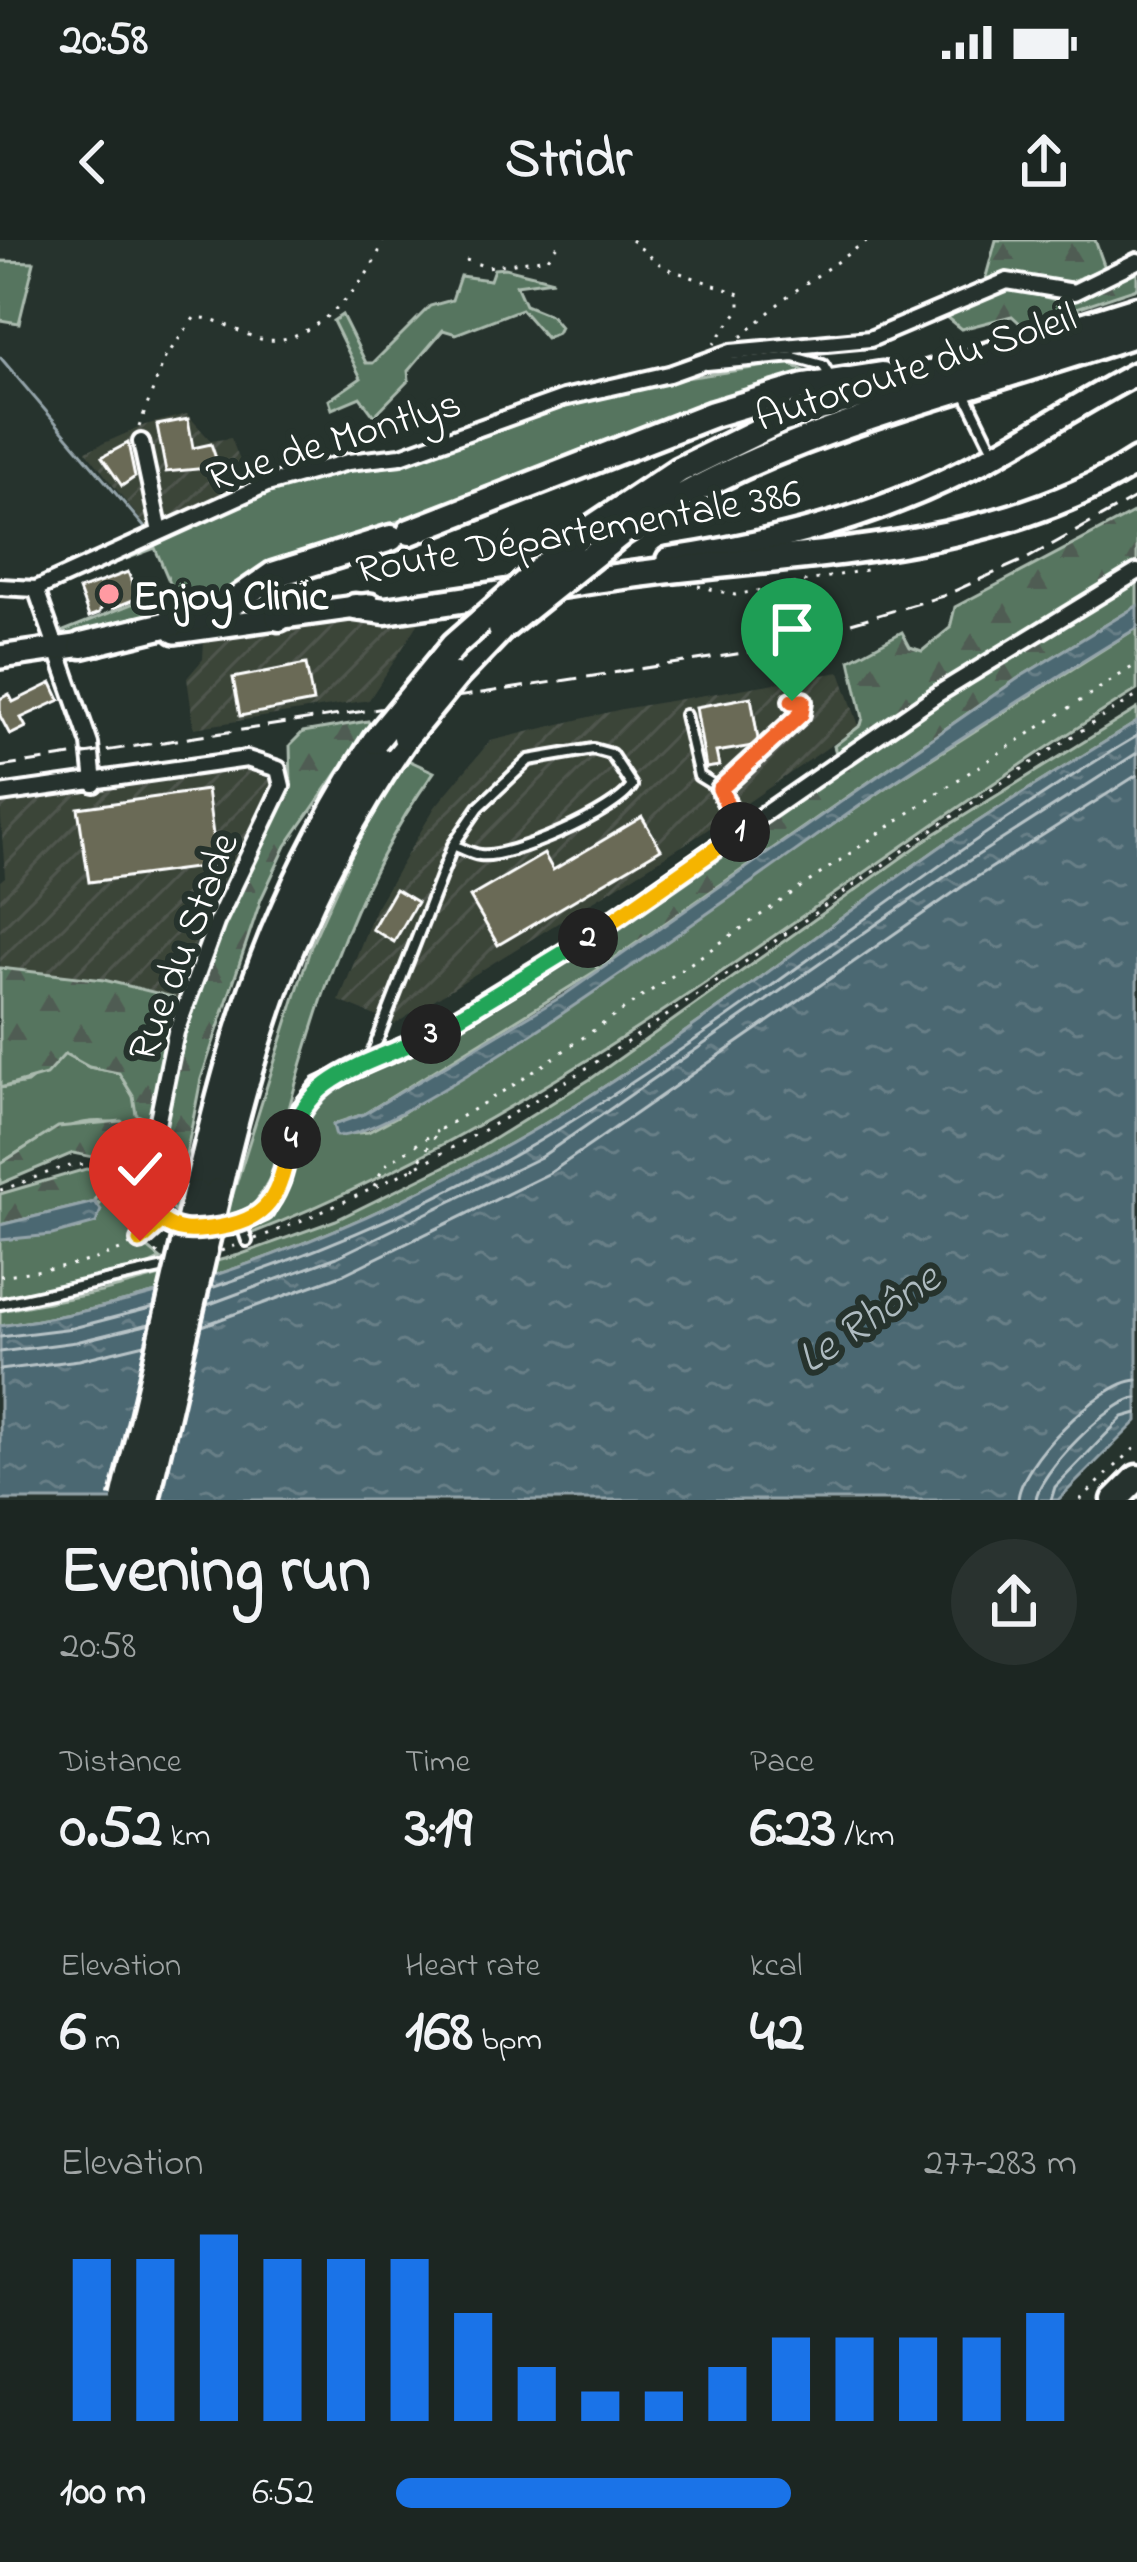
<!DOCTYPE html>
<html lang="en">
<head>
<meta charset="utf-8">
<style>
	:root { --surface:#1c2622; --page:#29322f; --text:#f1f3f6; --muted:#a0a5a5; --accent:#1a73e8 }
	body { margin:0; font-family:"Indie Flower",sans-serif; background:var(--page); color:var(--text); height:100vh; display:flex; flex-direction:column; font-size:45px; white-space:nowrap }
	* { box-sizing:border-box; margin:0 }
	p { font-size:39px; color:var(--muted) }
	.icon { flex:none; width:66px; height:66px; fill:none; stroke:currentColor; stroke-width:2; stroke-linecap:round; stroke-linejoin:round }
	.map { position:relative; height:1260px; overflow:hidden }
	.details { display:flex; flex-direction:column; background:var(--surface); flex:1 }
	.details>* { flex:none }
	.pin { position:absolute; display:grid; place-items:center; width:102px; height:102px; color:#fff; margin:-123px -51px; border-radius:50% 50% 50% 0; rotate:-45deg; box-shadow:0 0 12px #0007 }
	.pin .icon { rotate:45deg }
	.km { position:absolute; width:60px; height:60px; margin:-30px; border-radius:50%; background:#222; color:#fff; font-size:33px; line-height:60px; text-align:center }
	.round { display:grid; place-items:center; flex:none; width:126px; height:126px; border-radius:63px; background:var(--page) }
	.head { display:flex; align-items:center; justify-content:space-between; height:204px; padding:0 60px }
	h1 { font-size:66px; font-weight:700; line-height:90px }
	.stats { display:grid; grid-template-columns:repeat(3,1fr); gap:18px; height:204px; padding:12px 60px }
	.stats div { display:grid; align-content:center }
	.stats b { font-size:60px; font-weight:700 }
	.stats small { font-size:33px; font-weight:400 }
	.stats p { font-size:33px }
	.chart { height:336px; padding:24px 60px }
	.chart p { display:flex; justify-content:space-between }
	.chart svg { width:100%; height:216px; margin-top:12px; stroke:var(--accent); stroke-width:6 }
	ul { padding:0 60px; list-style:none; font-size:39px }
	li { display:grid; grid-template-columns:192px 144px 1fr; align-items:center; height:90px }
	li i { height:30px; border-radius:15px; background:var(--accent) }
	.status { display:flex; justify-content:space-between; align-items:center; height:84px; padding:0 60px; background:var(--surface); direction:ltr }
	.status svg { height:33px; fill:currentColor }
	header { display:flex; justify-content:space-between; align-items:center; height:156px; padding:0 60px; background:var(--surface); font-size:54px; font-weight:700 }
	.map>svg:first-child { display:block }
	.industrial { fill:url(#industrial-furrows) }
	.grass { fill:#56755e; stroke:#aabaae; stroke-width:3 }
	.forest { fill:url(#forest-firs); stroke:#aabaae; stroke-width:3 }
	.water { fill:url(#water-ripples); stroke:#94a4aa; stroke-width:3 }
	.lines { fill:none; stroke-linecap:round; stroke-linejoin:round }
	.shore { stroke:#b7c3c7; stroke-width:3 }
	.stream { stroke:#94a4aa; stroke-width:3 }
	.building { fill:#6b6b56; stroke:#fff; stroke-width:3 }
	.lane-casing { stroke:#fff; stroke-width:16 }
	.street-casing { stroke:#fff; stroke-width:22 }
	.primary-casing { stroke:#fff; stroke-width:30 }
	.highway-casing { stroke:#fff; stroke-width:33 }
	.path { stroke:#fff; stroke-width:3; stroke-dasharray:3 9; stroke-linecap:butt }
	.lane { stroke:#26332d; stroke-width:8 }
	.street { stroke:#26332d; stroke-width:14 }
	.primary { stroke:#26332d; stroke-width:21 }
	.highway { stroke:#26332d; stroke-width:24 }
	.rail { stroke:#fff; stroke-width:3; stroke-dasharray:18 9; stroke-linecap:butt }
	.highway-bridge-casing { stroke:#fff; stroke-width:33; stroke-linecap:butt }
	.highway-bridge { stroke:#26332d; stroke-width:24 }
	.split-1-casing { stroke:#fff; stroke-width:24 }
	.split-2-casing { stroke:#fff; stroke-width:24 }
	.split-3-casing { stroke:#fff; stroke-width:24 }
	.split-4-casing { stroke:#fff; stroke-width:24 }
	.split-5-casing { stroke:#fff; stroke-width:24 }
	.split-1 { stroke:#f0652b; stroke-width:15 }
	.split-2 { stroke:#f5b400; stroke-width:15 }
	.split-3 { stroke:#22a559; stroke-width:15 }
	.split-4 { stroke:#22a559; stroke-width:15 }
	.split-5 { stroke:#f5b400; stroke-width:15 }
	.poi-dot { fill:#ff9aa2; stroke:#26332d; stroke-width:4.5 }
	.labels { text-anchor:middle; stroke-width:12; stroke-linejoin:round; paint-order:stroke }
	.street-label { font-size:42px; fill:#fff; stroke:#26332d }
	.poi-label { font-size:42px; font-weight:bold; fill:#fff; stroke:#26332d; text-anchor:start }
	.water-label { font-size:45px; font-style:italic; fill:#aebbc0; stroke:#26332d }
</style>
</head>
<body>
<div class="status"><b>20:58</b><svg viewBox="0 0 49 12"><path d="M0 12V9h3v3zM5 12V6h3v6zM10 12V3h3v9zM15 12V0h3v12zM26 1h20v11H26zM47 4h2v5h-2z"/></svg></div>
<header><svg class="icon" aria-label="back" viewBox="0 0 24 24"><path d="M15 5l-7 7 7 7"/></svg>Stridr<svg class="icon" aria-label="share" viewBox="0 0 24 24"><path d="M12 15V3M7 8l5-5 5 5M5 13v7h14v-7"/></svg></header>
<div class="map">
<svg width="1137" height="1260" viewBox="0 0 1137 1260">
	<defs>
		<pattern id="industrial-furrows" width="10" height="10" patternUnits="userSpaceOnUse" patternTransform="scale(3)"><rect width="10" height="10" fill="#3b4439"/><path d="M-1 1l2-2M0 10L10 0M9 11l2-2" fill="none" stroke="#4f574d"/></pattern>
		<pattern id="forest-firs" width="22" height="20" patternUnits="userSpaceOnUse" patternTransform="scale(3)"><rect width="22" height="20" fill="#56755e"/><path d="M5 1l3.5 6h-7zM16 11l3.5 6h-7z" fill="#505c53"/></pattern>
		<pattern id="water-ripples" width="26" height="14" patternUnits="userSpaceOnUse" patternTransform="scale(3)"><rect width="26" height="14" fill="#4c6872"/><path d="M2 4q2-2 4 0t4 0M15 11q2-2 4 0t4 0" fill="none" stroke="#677f87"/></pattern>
	</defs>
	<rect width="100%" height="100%" fill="#26332d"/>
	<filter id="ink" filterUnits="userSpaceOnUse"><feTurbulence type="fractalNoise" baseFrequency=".00833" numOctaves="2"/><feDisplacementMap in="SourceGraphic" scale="24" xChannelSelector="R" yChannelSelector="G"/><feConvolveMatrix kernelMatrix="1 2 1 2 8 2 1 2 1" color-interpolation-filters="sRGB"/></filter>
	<g filter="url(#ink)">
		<!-- industrial -->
		<path class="industrial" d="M187,174L211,201L231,198L250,246L146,287L86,211L145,185Z
			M426,372L369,460L194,488L187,438L203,419L204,399Z
			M840,432L859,486L741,567L731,562L719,570L720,581L698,596L395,784L339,761L375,669L435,567L490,501L622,469Z
			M251,528L272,541L273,547L205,673L177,762L104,740L0,728V641L5,637L0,565Z"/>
		<!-- grass -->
		<path class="grass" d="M0,21L34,22L19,83L0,80Z
			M505,28L553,40L516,45L525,65L550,75L560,87L557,93L546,98L521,69L456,94L443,90L408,131L409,140L374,176L360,157L332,169L329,160L361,138L333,81L342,75L366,123H373L430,66L452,60L460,36L490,40L494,29Z
			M788,123L809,133L504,248L279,318L202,370L69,397L61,392L172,348L155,308L65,342L270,248L391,222L537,171L658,142Z
			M1137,388V450C842,632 576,868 250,994L246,987L277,964L307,867L335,848L403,819L590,706L592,723L599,729L364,874L334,884L339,895L368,892L396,877L636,721L896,541Z
			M1137,469V482C1070,524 1002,564 937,609C802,704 671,811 527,894C366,987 184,1060 0,1086V1071L101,1052L239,1015L336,980L468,915L592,838L933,595Z
			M408,520L434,532C345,655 309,793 270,938L253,967L226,976L311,706L364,587Z
			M64,813L89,827L119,833L146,878L151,874L142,918L141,894C94,863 41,896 0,924V848L27,843Z
			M104,933L127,951L135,998L161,1019L141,1029L0,1058V1000L81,988L100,964L95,962Z"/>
		<!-- forest -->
		<path class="forest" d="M996,0H1095L1105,28L1064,44L1013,35L985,40Z
			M1137,31V48L1023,86L1012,76L961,89L946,77L989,53L1013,49L1060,61L1084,57Z
			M1137,271V366L1020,437L599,729L592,723L590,706L840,527L834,506L861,485L863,478L850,420L902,392L910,407L922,411L950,388L955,367Z
			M368,481L370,486L286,606L261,659L201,839L175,973L157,952L155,936L186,783L249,619L291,545L290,505L303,492Z
			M0,728L104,740L173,757L177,762L151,874L146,879L136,874L133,856L119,833L89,827L65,814L46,835L0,848Z
			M121,881L141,893L142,918L133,925L73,913L0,944V924L58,887Z
			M86,929L104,933L95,962L0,985V954Z"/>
		<!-- water -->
		<path class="water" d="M1137,366V388C1056,437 976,488 897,540C812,596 404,902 336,896L333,885L364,874L564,755L1020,437Z
			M1137,482V1181L1058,1260H0V1086C184,1060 366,987 527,894C671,811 802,704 937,609C1002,564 1070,524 1137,482Z
			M95,962L101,970L96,983L52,995L0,1000V985Z"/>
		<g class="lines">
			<!-- shore -->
			<path class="shore" d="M211,1048C321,1011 434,963 534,904C743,780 928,620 1137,496
				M207,1065L337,1017L541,917L956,629L1137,513
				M202,1086L344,1034L550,933L966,644L1137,535
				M0,1097L73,1088L154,1067
				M0,1112L76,1102L150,1084
				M0,1130L79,1120L145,1104
				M1018,1260C1019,1224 1101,1142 1137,1140
				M1036,1260C1037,1234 1111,1160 1137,1158
				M1051,1260L1055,1247L1123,1177L1137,1173"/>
			<!-- stream -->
			<path class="stream" d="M0,117L145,288"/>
		</g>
		<!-- building -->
		<path class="building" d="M188,179L193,208L211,204L219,227L166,232L157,185Z
			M128,203L135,237L122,246L102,217Z
			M128,332L138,358L113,368L108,355L99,373L89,377L79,350Z
			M306,424L313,462L240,476L233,438Z
			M52,443L60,460L21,478L26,487L10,495L0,476V459L9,454L13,462Z
			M751,457L759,505L716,512L719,526L706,528L696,467Z
			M207,550L217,625L89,642L78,568Z
			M642,577L661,609L498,705L470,657L544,614L553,630Z
			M395,649L417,662L394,702L372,689Z"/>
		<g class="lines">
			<defs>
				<path id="lane" d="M707,125L794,117L823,125L832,140
					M965,153L993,210
					M685,475L699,536L720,549L740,591
					M593,509L611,514L632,546C616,572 510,619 480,615C471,614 461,608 453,605L479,567L529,520Z
					M369,822L453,605
					M241,983L247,1001
					M0,1064L174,1026"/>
				<path id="street" d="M141,202L160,292
					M0,347L36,349L267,244L348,222L401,216L563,158L669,134L731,112L870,99L1007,41L1074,52L1137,21
					M36,349L90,504L94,544
					M0,554L247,519L278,529L282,546L216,683L176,792L147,933L153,971L171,987L232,986L265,972L281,941L301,868L319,846L429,795L540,729L939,453L1137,332"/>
				<path id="primary" d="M668,319C773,303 873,278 968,229C1026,200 1079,163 1137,133
					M175,392L370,365
					M0,417L97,403"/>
				<path id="highway" d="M410,292L713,174L804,147L882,135
					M621,293C780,188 960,154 1137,93
					M574,300L679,230L781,180L1137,69
					M273,335L279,378
					M355,367L385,371C467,360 548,346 630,335C794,313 994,314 1137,221
					M82,405L219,372L273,335L391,298
					M456,436L501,389
					M218,951C259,774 302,648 406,497
					M196,953C238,774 275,657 375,501
					M1115,1260L1137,1238"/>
			</defs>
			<!-- lane casing -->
			<use href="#lane" class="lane-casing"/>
			<!-- street casing -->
			<use href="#street" class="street-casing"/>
			<!-- primary casing -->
			<use href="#primary" class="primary-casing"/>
			<!-- highway casing -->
			<use href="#highway" class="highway-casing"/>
			<!-- path -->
			<path class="path" d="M631,0L663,27L740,54V68L714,104
				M466,20L487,27L548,18L562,0
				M741,97L785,58L868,0
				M139,187L165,118L194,78C218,75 242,97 266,100C312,105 373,40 383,0
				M698,346L735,355L866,330
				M725,543L801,474L805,464L792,461
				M414,929L439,890L520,841L939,552L1137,424
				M374,946L384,926L437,891
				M0,950C44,938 90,903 128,943L138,997L162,1017
				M255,999C580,876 842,634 1137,456
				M221,1011L240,1004
				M0,1036C51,1028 116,1024 156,987
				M1080,1260L1137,1206"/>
			<!-- lane -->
			<use href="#lane" class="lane"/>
			<!-- street -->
			<use href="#street" class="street"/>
			<!-- primary -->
			<use href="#primary" class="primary"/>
			<!-- highway -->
			<use href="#highway" class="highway"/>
			<!-- rail -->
			<path class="rail" d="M0,527L756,411L943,356L1028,318L1137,257"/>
			<defs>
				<path id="highway-bridge" d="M501,389L621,293
					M406,497L456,436
					M375,501L454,405L574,300
					M124,1260L196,953
					M146,1260L218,951"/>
			</defs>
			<!-- highway-bridge casing -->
			<use href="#highway-bridge" class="highway-bridge-casing"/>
			<!-- highway-bridge -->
			<use href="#highway-bridge" class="highway-bridge"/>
		</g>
	</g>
	<g class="lines" filter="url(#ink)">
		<defs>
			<path id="split-1" d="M740,592L720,549L801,474L803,461H792"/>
			<path id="split-2" d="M588,698L740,592"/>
			<path id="split-3" d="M431,794L588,698"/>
			<path id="split-4" d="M291,899C307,831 376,824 431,794"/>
			<path id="split-5" d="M140,1001L162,981C177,992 191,991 209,989C273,981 278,957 291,899"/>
		</defs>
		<!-- split-1 casing -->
		<use href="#split-1" class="split-1-casing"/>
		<!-- split-2 casing -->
		<use href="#split-2" class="split-2-casing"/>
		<!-- split-3 casing -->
		<use href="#split-3" class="split-3-casing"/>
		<!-- split-4 casing -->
		<use href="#split-4" class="split-4-casing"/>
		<!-- split-5 casing -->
		<use href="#split-5" class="split-5-casing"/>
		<!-- split-1 -->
		<use href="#split-1" class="split-1"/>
		<!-- split-2 -->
		<use href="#split-2" class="split-2"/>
		<!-- split-3 -->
		<use href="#split-3" class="split-3"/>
		<!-- split-4 -->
		<use href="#split-4" class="split-4"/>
		<!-- split-5 -->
		<use href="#split-5" class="split-5"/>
	</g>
	<!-- markers -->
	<circle class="poi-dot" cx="109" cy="354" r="12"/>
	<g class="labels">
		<!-- street labels -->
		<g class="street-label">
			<text transform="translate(915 125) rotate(-18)" y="15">Autoroute du Soleil</text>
			<text transform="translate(333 198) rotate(-17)" y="15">Rue de Montlys</text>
			<text transform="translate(578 289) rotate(-10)" y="15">Route Départementale 386</text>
			<text transform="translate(181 706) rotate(-69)" y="15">Rue du Stade</text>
		</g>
		<!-- poi labels -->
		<g class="poi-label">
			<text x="133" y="369">Enjoy Clinic</text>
		</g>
		<!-- water labels -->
		<g class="water-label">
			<text transform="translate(867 1076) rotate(-34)" y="16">Le Rhône</text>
		</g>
	</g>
</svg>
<div class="pin" style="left:792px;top:461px;background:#1e9e55"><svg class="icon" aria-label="arrive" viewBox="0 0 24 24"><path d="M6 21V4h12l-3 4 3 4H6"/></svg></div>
<div class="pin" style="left:140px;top:1001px;background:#d93025"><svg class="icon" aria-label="check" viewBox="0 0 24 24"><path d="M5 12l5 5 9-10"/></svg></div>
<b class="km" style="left:740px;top:592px">1</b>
<b class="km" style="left:588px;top:698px">2</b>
<b class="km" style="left:431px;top:794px">3</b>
<b class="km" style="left:291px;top:899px">4</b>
</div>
<section class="details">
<div class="head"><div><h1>Evening run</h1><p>20:58</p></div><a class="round"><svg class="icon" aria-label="share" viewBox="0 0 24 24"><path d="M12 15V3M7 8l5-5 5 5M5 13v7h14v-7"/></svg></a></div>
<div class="stats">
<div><p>Distance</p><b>0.52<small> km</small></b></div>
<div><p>Time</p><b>3:19</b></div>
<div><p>Pace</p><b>6:23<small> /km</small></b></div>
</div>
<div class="stats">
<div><p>Elevation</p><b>6<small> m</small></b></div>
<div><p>Heart rate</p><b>168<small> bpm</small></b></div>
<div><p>kcal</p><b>42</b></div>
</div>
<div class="chart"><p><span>Elevation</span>277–283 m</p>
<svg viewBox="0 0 160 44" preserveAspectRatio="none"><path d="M5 44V11M15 44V11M25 44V6M35 44V11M45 44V11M55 44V11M65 44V22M75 44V33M85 44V38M95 44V38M105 44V33M115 44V27M125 44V27M135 44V27M145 44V27M155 44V22"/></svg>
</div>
<ul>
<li><b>100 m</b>6:52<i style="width:58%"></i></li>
</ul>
</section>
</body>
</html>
